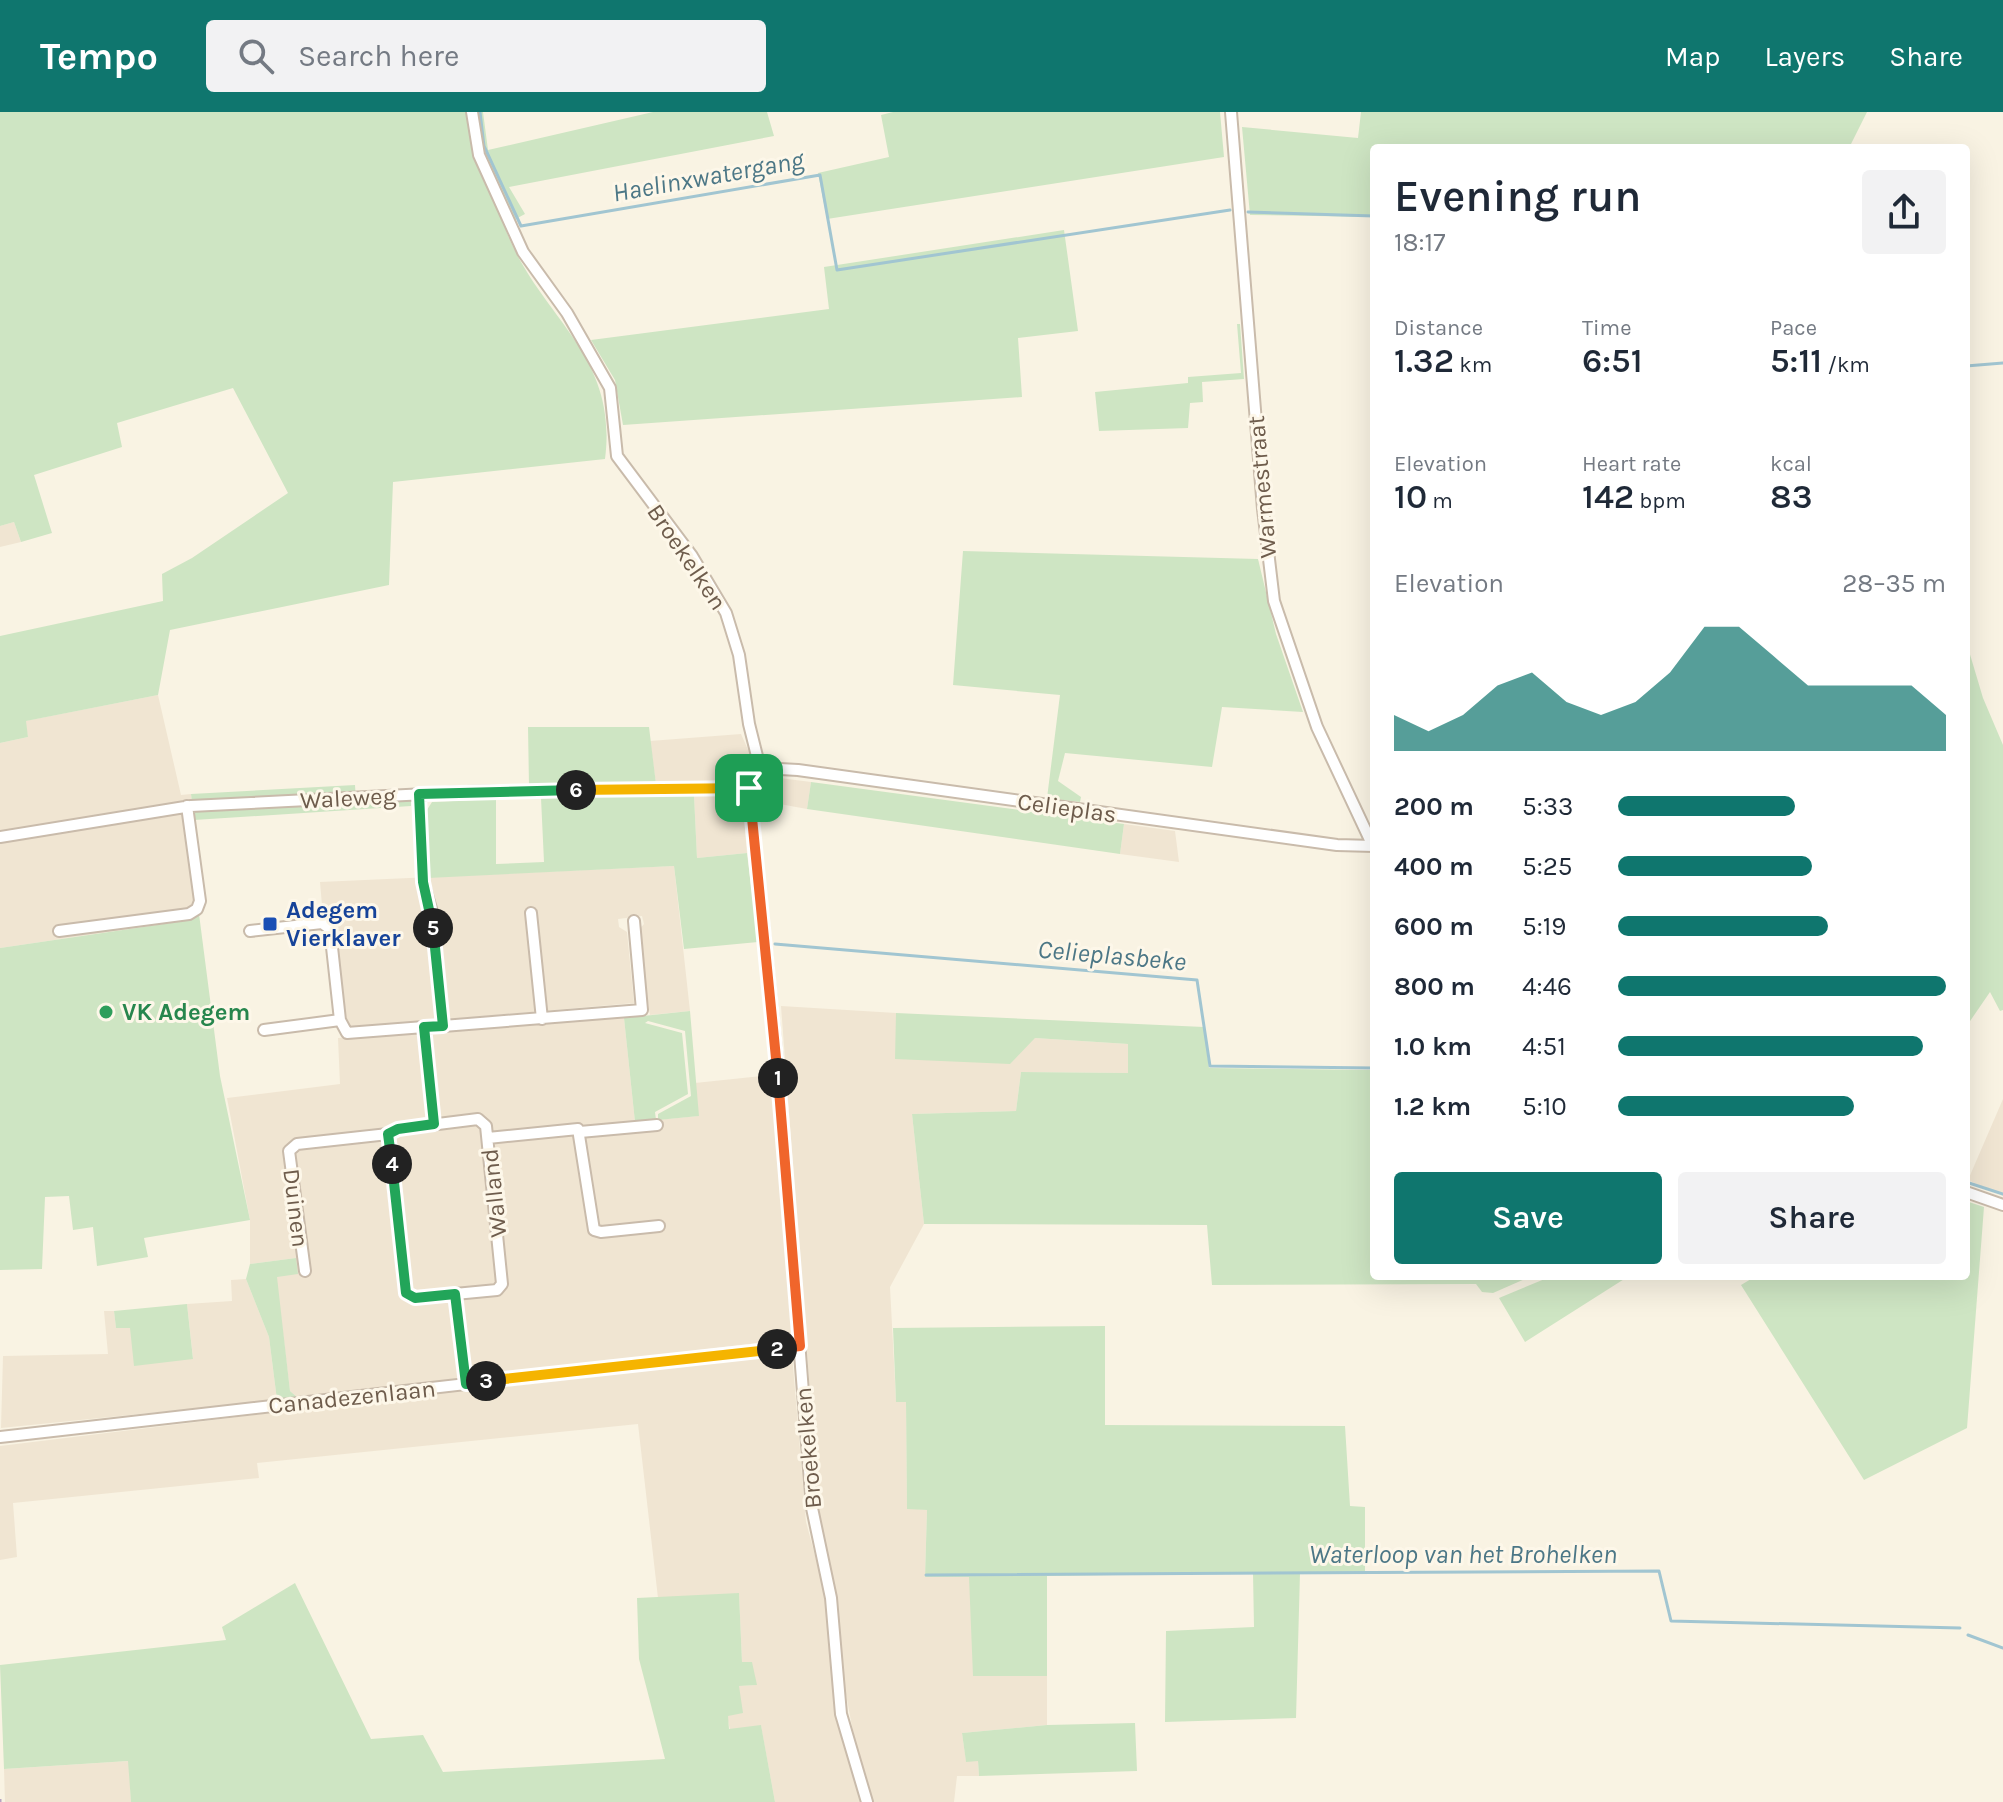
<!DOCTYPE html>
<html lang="en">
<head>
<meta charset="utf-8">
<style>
	:root { --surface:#fff; --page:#f2f2f3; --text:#1f2937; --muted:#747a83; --accent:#0f766e }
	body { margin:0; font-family:Karla,sans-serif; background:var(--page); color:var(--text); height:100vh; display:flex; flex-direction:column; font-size:30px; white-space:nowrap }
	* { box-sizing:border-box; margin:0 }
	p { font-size:26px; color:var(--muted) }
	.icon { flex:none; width:44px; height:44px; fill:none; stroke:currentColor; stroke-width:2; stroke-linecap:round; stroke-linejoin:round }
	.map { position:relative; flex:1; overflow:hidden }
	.side { position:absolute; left:1370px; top:32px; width:600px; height:1136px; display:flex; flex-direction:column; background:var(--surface); border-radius:8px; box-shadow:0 8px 32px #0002 }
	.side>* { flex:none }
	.pin { position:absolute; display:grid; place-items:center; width:68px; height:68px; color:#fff; margin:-34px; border-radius:16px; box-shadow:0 4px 12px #0006 }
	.km { position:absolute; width:40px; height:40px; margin:-20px; border-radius:50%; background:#222; color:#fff; font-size:22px; line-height:40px; text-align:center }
	.round { display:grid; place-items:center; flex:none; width:84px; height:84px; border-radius:8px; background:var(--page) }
	.headline { display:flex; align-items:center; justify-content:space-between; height:136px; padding:0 24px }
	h1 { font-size:44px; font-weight:600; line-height:60px }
	.figures { display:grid; grid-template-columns:repeat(3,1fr); gap:12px; height:136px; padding:8px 24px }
	.figures div { display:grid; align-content:center }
	.figures b { font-size:34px; font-weight:600 }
	.figures small { font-size:22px; font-weight:400 }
	.figures p { font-size:22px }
	.chart { height:224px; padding:16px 24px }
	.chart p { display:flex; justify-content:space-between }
	.chart svg { width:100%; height:144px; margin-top:8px; fill:var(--accent); opacity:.7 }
	.primary-button { display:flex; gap:16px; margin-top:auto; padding:16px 24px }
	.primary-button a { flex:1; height:92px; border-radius:8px; background:var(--accent); color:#fff; font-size:32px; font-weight:600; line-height:92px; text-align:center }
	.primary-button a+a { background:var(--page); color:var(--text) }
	ul { padding:0 24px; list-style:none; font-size:26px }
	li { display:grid; grid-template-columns:128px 96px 1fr; align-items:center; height:60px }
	li i { height:20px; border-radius:10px; background:var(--accent) }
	header { display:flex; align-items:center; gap:48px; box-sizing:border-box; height:112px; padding:0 40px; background:var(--accent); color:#fff }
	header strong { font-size:38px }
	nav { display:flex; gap:44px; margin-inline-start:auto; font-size:28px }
	.search { width:560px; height:72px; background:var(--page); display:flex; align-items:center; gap:20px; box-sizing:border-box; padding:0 28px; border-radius:8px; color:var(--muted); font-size:30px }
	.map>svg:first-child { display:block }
	.residential { fill:#f0e5d2 }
	.green { fill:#cee5c3 }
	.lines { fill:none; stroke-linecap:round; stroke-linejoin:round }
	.stream { stroke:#a1c5d1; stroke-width:3 }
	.minor-casing { stroke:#c9bbab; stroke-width:14 }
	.minor { stroke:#fff; stroke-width:10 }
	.rail { stroke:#b6a3c1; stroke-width:3; stroke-dasharray:12 8; stroke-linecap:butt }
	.split-1-casing { stroke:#fff; stroke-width:16 }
	.split-2-casing { stroke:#fff; stroke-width:16 }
	.split-3-casing { stroke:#fff; stroke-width:16 }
	.split-4-casing { stroke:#fff; stroke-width:16 }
	.split-5-casing { stroke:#fff; stroke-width:16 }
	.split-6-casing { stroke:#fff; stroke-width:16 }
	.split-7-casing { stroke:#fff; stroke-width:16 }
	.split-1 { stroke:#f0652b; stroke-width:10 }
	.split-2 { stroke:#f0652b; stroke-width:10 }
	.split-3 { stroke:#f5b400; stroke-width:10 }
	.split-4 { stroke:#22a559; stroke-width:10 }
	.split-5 { stroke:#22a559; stroke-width:10 }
	.split-6 { stroke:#22a559; stroke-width:10 }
	.split-7 { stroke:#f5b400; stroke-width:10 }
	.transit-dot { fill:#1a4fb4; stroke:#fdf7e9; stroke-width:3 }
	.leisure-dot { fill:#2e9e5b; stroke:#fdf7e9; stroke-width:3 }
	.labels { text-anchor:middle; stroke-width:6; stroke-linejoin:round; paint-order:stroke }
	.street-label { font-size:24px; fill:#6e5c4c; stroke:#fdf7e9 }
	.transit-label { font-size:24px; font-weight:bold; fill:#164399; stroke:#fdf7e9; text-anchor:start }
	.leisure-label { font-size:24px; font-weight:bold; fill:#27864d; stroke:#fdf7e9; text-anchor:start }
	.water-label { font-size:26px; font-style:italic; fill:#4c7786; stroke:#fdf7e9 }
</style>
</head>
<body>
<header>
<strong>Tempo</strong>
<div class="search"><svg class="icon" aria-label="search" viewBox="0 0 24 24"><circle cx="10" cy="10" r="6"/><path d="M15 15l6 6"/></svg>Search here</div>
<nav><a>Map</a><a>Layers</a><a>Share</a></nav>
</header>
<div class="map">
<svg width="2003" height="1690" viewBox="0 0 2003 1690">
	<rect width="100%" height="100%" fill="#f9f3e3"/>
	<!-- residential -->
	<path class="residential" d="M14,410L21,430L0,435V414Z
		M158,583L181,683L191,682L204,796L184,809L0,836V631L28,625L25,609Z
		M741,622L750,642V658L745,668L656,672L650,629Z
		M772,665L811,670L807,697L758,688L759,670Z
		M742,682L747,741L697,746L694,683Z
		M1124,712L1175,719L1179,750L1120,742Z
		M674,754L690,899L650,903L637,820L644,812L642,804L618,807L619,815L627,820L634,891L348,916L334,815L323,805L320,770Z
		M781,894L896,901V947L1035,926L1128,932V961L1021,960L1016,999L912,1002L924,1112L890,1175L896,1289H906L907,1396L927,1398L925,1464H1047V1613L962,1621L966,1649H978L979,1664H957L954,1690H873L853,1620L843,1566L836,1484L819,1400Z
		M624,906L635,1010L698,1004L695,971L771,963L792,1227L298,1286L290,1279L276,1164L296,1146L250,1152V1108L227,986L340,972L338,926Z
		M2003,987V1084L1968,1068Z
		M246,1167L269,1225L277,1288L1,1316L3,1244L108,1242L104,1199H114L116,1216H130L193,1246L187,1192L232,1189L231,1168Z
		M792,1242L806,1410L826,1484L836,1608L862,1690H775L761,1614L730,1618L727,1604L738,1574L756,1573L742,1550L739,1482L658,1486L638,1312L257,1351L259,1366L13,1391L17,1445L0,1448V1334L468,1277Z
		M129,1649L131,1690H5L4,1657Z"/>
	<!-- green -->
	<path class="green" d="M0,0H483L488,38L653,0H767L774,24L509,75L525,102L504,113C536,204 619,239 605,347L393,370L389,473L170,518L158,583L26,609L28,625L0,631V524L163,489L162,462L192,446L288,381L233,276L117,311L122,335L34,363L52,421L21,430L14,410L0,414Z
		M893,0H1220L1224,45L827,107L818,61L889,45L881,3Z
		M1361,0H1867L1849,36H1374V105L1250,103L1242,15L1358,26Z
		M1064,118L1078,219L1018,226L1022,285L623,313L615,268L591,228L829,197L824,155Z
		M1237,212H1240L1244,267L1202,270L1203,290L1190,291L1188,316L1099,319L1095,280L1188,271V265L1241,261Z
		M963,439L1258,447L1276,522L1303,600L1222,595L1212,655L1065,641L1058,669L1081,685L1080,690L1047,686L1060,583L953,573Z
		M1966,529L1983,586L2003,633V898L2000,899L1990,880L1966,915Z
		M528,615H649L656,672L529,674Z
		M811,670L1124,712L1120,742L807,697Z
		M355,673L356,689L411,687V694L194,708L191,682Z
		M694,683L697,746L747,741L758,830L684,837L674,754L428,766L425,701L432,690L496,687V752L544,750L541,686Z
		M199,802L220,964L250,1108L144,1126L148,1145L97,1154L93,1115L73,1118L69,1084L45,1085L42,1157L0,1158V836L184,809Z
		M690,899L699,1004L658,1008V1002L691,984L685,919L648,909L645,911L682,921L688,982L655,1000L656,1008L635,1010L624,906Z
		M896,901L1204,915L1209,956L1374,958V1164H1532L1493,1181L1482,1180L1476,1172L1212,1173L1207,1113L924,1112L912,1002L1016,999L1021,960L1128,961V932L1035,926L1010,952L895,947Z
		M1966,1089L1984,1095L1967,1316L1864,1368L1741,1173L1756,1164H1966Z
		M296,1146L298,1162L277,1165L290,1279L298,1286L277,1288L269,1225L246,1167L250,1152Z
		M1552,1164H1629L1525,1230L1499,1186Z
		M187,1192L193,1247L134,1254L130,1216H116L114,1199Z
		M1105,1214V1313L1345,1314L1350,1394L1365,1395V1460L1300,1461L1296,1606L1165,1610L1166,1519L1254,1515L1253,1461L1047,1464V1564H973L969,1465H925L927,1398L907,1397L906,1290H896L893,1216Z
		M295,1471L371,1627L423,1623L443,1660L665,1647L639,1547L637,1486L739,1481L742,1550H752L757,1573L739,1574L743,1601L728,1604L729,1617L761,1613L775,1690H131L128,1649L4,1657L0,1553L226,1528L222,1515Z
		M1135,1611L1137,1659L979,1664L978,1649L966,1650L962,1621L1047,1613Z"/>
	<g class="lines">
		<!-- stream -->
		<path class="stream" d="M480,0L484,34L521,114L820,63L837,158L1230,98
			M1248,100L1374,104
			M1966,254L2003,251
			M775,832L1197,868L1210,954L1374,956
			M1966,1070L2003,1082
			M926,1463L1659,1459L1671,1509L1960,1516
			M1968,1523L2003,1536"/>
		<defs>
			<path id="minor" d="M472,0L479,43L523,140L567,201L610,276L617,344L692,444L726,501L739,543L749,612L760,656L749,676L778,958L812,1396L831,1486L841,1602L867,1690
				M1231,0L1263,397L1274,489L1317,615L1372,732
				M760,656L798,658L1337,733L1374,734
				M419,682L423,770L432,800L443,914L424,915L434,1012
				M0,725L191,694L465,680L749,676
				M531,801L542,907
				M59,819L189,802L197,797L200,789L187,694
				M250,819L322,811L330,817L340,908L347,921L424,915
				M443,914L642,898L634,809
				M264,918L340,908
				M580,1020L657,1013
				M488,1026L578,1017L594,1118L601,1120L659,1114
				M1966,1080L2003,1093
				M305,1159L289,1039L297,1032L388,1022
				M455,1182L415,1186L406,1181L388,1022L398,1017L478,1007L486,1014L502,1172L497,1178L455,1182L466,1272
				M0,1325L800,1234"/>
		</defs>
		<!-- minor casing -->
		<use href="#minor" class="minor-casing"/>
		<!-- minor -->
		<use href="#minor" class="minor"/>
		<!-- rail -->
		<path class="rail" d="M0,1687V1690"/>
	</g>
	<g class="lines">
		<defs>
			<path id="split-1" d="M749,676L778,966"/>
			<path id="split-2" d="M777,1237L800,1234L778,966"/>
			<path id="split-3" d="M486,1269L777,1237"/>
			<path id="split-4" d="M392,1052L406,1181L415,1186L455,1182L466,1272L486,1269"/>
			<path id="split-5" d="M392,1052L388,1022L398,1017L434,1012L424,915L443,914L433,816"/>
			<path id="split-6" d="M433,816L423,770L419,682L576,678"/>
			<path id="split-7" d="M576,678L749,676"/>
		</defs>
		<!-- split-1 casing -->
		<use href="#split-1" class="split-1-casing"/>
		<!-- split-2 casing -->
		<use href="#split-2" class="split-2-casing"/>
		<!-- split-3 casing -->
		<use href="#split-3" class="split-3-casing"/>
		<!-- split-4 casing -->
		<use href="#split-4" class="split-4-casing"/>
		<!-- split-5 casing -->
		<use href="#split-5" class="split-5-casing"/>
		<!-- split-6 casing -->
		<use href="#split-6" class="split-6-casing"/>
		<!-- split-7 casing -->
		<use href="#split-7" class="split-7-casing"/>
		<!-- split-1 -->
		<use href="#split-1" class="split-1"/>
		<!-- split-2 -->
		<use href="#split-2" class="split-2"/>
		<!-- split-3 -->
		<use href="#split-3" class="split-3"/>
		<!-- split-4 -->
		<use href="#split-4" class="split-4"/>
		<!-- split-5 -->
		<use href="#split-5" class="split-5"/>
		<!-- split-6 -->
		<use href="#split-6" class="split-6"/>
		<!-- split-7 -->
		<use href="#split-7" class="split-7"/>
	</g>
	<!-- markers -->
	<rect class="transit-dot" x="262" y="804" width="16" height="16" rx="4"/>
	<circle class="leisure-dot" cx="106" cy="900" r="8"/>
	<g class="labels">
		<!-- street labels -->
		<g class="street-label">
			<text transform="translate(1262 375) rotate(-95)" y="8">Warmestraat</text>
			<text transform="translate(687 445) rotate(56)" y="8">Broekelken</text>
			<text transform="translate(348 686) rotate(-3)" y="8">Waleweg</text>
			<text transform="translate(1067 696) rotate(8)" y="8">Celieplas</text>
			<text transform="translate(494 1081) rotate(-96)" y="8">Walland</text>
			<text transform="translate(296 1096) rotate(83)" y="8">Duinen</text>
			<text transform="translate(352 1285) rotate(-6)" y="8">Canadezenlaan</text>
			<text transform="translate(808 1336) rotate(-95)" y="8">Broekelken</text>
		</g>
		<!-- transit labels -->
		<g class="transit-label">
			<text x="286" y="806">Adegem<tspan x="286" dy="28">Vierklaver</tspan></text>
		</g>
		<!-- leisure labels -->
		<g class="leisure-label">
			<text x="122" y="908">VK Adegem</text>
		</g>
		<!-- water labels -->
		<g class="water-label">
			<text transform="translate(708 64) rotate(-10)" y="9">Haelinxwatergang</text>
			<text transform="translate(1112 843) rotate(5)" y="9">Celieplasbeke</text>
			<text x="1463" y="1451">Waterloop van het Brohelken</text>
		</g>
	</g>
</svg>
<div class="pin" style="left:749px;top:676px;background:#1e9e55"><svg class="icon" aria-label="arrive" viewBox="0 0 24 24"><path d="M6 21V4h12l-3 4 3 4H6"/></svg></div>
<b class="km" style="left:778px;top:966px">1</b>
<b class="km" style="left:777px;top:1237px">2</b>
<b class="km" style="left:486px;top:1269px">3</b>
<b class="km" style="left:392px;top:1052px">4</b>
<b class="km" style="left:433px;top:816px">5</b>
<b class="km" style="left:576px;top:678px">6</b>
<section class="side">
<div class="headline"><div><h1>Evening run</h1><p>18:17</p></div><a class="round"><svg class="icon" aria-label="share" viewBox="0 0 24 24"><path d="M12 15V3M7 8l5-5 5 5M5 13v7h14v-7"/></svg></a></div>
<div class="figures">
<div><p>Distance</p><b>1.32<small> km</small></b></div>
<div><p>Time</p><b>6:51</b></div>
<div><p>Pace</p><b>5:11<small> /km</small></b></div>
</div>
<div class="figures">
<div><p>Elevation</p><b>10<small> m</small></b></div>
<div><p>Heart rate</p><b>142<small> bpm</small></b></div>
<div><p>kcal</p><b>83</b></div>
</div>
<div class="chart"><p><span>Elevation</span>28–35 m</p>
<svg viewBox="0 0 160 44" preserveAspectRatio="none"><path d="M0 44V33L10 38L20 33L30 24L40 20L50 29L60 33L70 29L80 20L90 6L100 6L110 15L120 24L130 24L140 24L150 24L160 33V44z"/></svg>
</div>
<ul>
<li><b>200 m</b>5:33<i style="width:54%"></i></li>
<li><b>400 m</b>5:25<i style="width:59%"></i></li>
<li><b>600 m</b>5:19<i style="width:64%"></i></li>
<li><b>800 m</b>4:46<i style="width:100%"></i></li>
<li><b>1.0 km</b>4:51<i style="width:93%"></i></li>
<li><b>1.2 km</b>5:10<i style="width:72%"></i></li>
</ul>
<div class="primary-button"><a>Save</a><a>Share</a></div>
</section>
</div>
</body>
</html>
